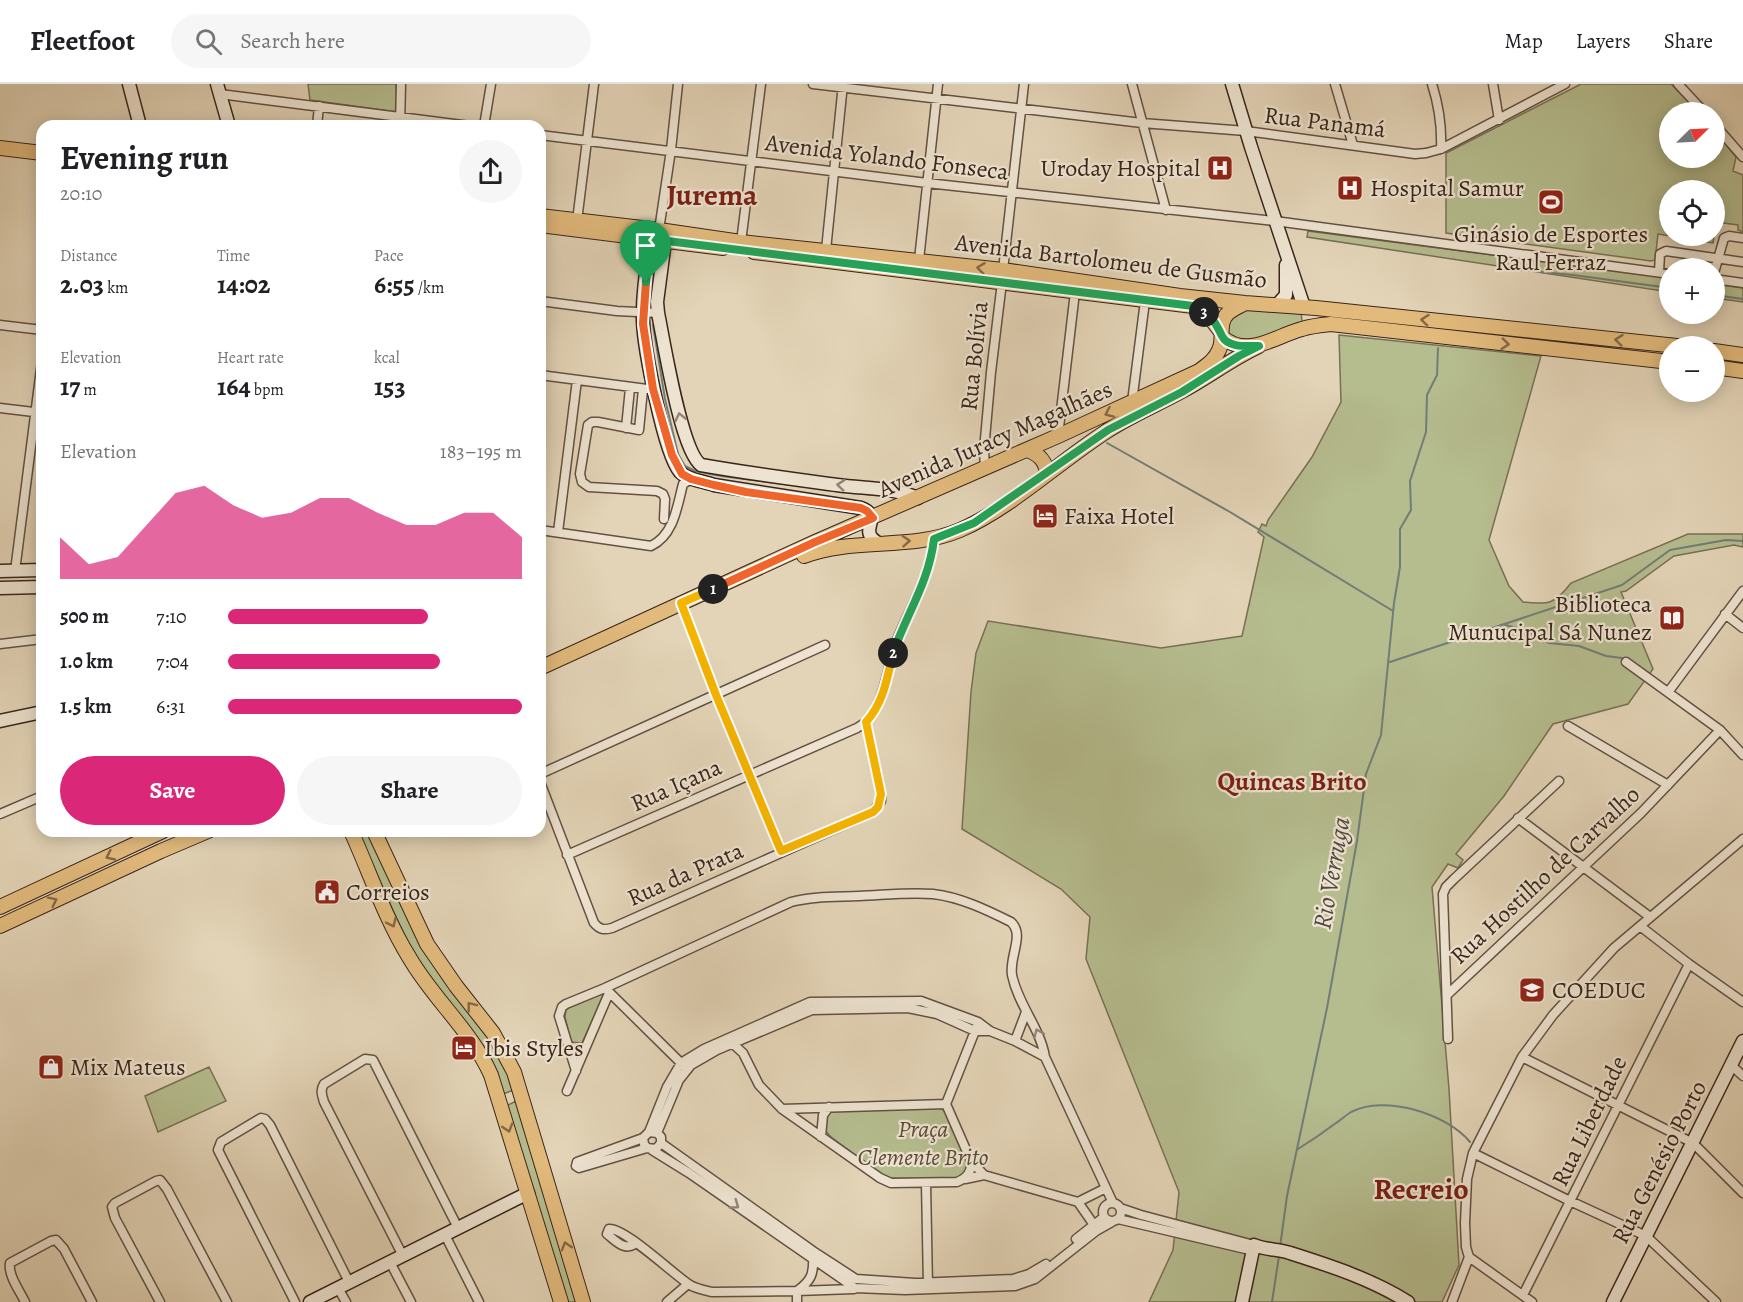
<!DOCTYPE html>
<html lang="en">
<head>
<meta charset="utf-8">
<style>
	:root { --surface:#fff; --page:#f6f6f6; --text:#202124; --muted:#757577; --line:#e0e0e0; --accent:#db2777 }
	body { margin:0; font-family:Alegreya,serif; background:var(--page); color:var(--text); height:100vh; display:flex; flex-direction:column; font-size:22px; white-space:nowrap }
	* { box-sizing:border-box; margin:0 }
	p { font-size:20px; color:var(--muted) }
	.icon { flex:none; width:33px; height:33px; fill:none; stroke:currentColor; stroke-width:2; stroke-linecap:round; stroke-linejoin:round }
	.map { position:relative; flex:1; overflow:hidden }
	.drawer { position:absolute; left:36px; top:36px; width:510px; height:717px; display:flex; flex-direction:column; background:var(--surface); border-radius:18px; box-shadow:0 3px 15px #0003 }
	.drawer>* { flex:none }
	.needle { width:39px; rotate:66deg }
	.controls { position:absolute; left:1659px; top:18px; display:grid; gap:12px }
	.controls a { display:grid; place-items:center; width:66px; height:66px; border-radius:50%; background:var(--surface); box-shadow:0 3px 15px #0003; font-size:30px }
	.pin { position:absolute; display:grid; place-items:center; width:51px; height:51px; color:#fff; margin:-62px -26px; border-radius:50% 50% 50% 0; rotate:-45deg; box-shadow:0 0 6px #0007 }
	.pin .icon { rotate:45deg }
	.km { position:absolute; width:30px; height:30px; margin:-15px; border-radius:50%; background:#222; color:#fff; font-size:16px; line-height:30px; text-align:center }
	.round { display:grid; place-items:center; flex:none; width:63px; height:63px; border-radius:32px; background:var(--page) }
	.headline { display:flex; align-items:center; justify-content:space-between; height:102px; padding:0 24px }
	h1 { font-size:33px; font-weight:600; line-height:45px }
	.metrics { display:grid; grid-template-columns:repeat(3,1fr); gap:9px; height:102px; padding:6px 24px }
	.metrics div { display:grid; align-content:center }
	.metrics b { font-size:26px; font-weight:600 }
	.metrics small { font-size:16px; font-weight:400 }
	.metrics p { font-size:16px }
	.chart { height:168px; padding:12px 24px }
	.chart p { display:flex; justify-content:space-between }
	.chart svg { width:100%; height:108px; margin-top:6px; fill:var(--accent); opacity:.7 }
	.action { display:flex; gap:12px; margin-top:auto; padding:12px 24px }
	.action a { flex:1; height:69px; border-radius:36px; background:var(--accent); color:#fff; font-size:24px; font-weight:600; line-height:69px; text-align:center }
	.action a+a { background:var(--page); color:var(--text) }
	ul { padding:0 24px; list-style:none; font-size:20px }
	li { display:grid; grid-template-columns:96px 72px 1fr; align-items:center; height:45px }
	li i { height:15px; border-radius:8px; background:var(--accent) }
	header { display:flex; align-items:center; gap:36px; box-sizing:border-box; height:84px; padding:0 30px; background:var(--surface); border-bottom:2px solid var(--line) }
	header strong { font-size:28px }
	nav { display:flex; gap:33px; margin-inline-start:auto; font-size:21px }
	.search { width:420px; height:54px; background:var(--page); display:flex; align-items:center; gap:15px; box-sizing:border-box; padding:0 21px; border-radius:33px; color:var(--muted); font-size:22px }
	.map>svg:first-child { display:block }
	.green { fill:#b5bc8e; stroke:#787055; stroke-width:1.5 }
	.lines { fill:none; stroke-linecap:round; stroke-linejoin:round }
	.stream { stroke:#727d78; stroke-width:2 }
	.street-casing { stroke:#645143; stroke-width:11 }
	.secondary-casing { stroke:#3a251c; stroke-width:15 }
	.primary-casing { stroke:#3a251c; stroke-width:16 }
	.street { stroke:#ede3d0; stroke-width:8 }
	.secondary { stroke:#ede3d0; stroke-width:12 }
	.primary { stroke:#e2ba7c; stroke-width:14 }
	.oneway { stroke:#866847 }
	.oneway2 { stroke:#948476 }
	.split-1-casing { stroke:#fff; stroke-width:12 }
	.split-2-casing { stroke:#fff; stroke-width:12 }
	.split-3-casing { stroke:#fff; stroke-width:12 }
	.split-4-casing { stroke:#fff; stroke-width:12 }
	.split-1 { stroke:#f0652b; stroke-width:8 }
	.split-2 { stroke:#f5b400; stroke-width:8 }
	.split-3 { stroke:#22a559; stroke-width:8 }
	.split-4 { stroke:#22a559; stroke-width:8 }
	.labels { text-anchor:middle; stroke-width:4.5; stroke-linejoin:round; paint-order:stroke }
	.street-label { font-size:24px; fill:#3a251c; stroke:#ede3d0 }
	.poi-label { font-size:24px; fill:#3a251c; stroke:#ede3d0; text-anchor:start }
	.park-label { font-size:24px; font-style:italic; fill:#594b38; stroke:#ede3d0 }
	.neighbourhood-label { font-size:26px; font-weight:bold; fill:#7a1f14; stroke:#ede3d0 }
	.water-label { font-size:26px; font-style:italic; fill:#514a42; stroke:#ede3d0 }
	.district-label { font-size:30px; font-weight:bold; fill:#7a1f14; stroke:#ede3d0 }
</style>
</head>
<body>
<header>
<strong>Fleetfoot</strong>
<div class="search"><svg class="icon" aria-label="search" viewBox="0 0 24 24"><circle cx="10" cy="10" r="6"/><path d="M15 15l6 6"/></svg>Search here</div>
<nav><a>Map</a><a>Layers</a><a>Share</a></nav>
</header>
<div class="map">
<svg width="1743" height="1218" viewBox="0 0 1743 1218">
	<rect width="100%" height="100%" fill="#e3d4b7"/>
	<filter id="stains"><feTurbulence type="fractalNoise" baseFrequency=".00333" numOctaves="4"/><feColorMatrix values="0 0 0 0 .2 0 0 0 0 .09 0 0 0 0 .02 0 0 0 .5 -.17"/></filter>
	<radialGradient id="worn" r=".72"><stop offset=".6" stop-color="#630" stop-opacity="0"/><stop offset="1" stop-color="#630" stop-opacity=".3"/></radialGradient>
	<!-- green -->
	<path class="green" d="M308,0H396L397,28L310,16Z
		M1581,0H1671L1699,28H1670V74H1714L1715,47L1736,73L1733,87L1743,91V148L1738,146V141L1716,138L1715,148L1714,106H1670V152H1714L1713,159L1658,150L1655,176L1651,177L1446,149V69Z
		M1308,147L1669,194V208L1307,153Z
		M1715,200L1743,204V218L1715,214Z
		M1254,225L1301,228L1302,237L1299,241L1250,258L1226,250V238L1239,228Z
		M1339,251L1541,272L1489,456L1509,502L1523,518C1549,521 1555,520 1571,499L1688,450H1743V463L1734,461L1674,472L1626,507L1621,508L1653,585L1628,620L1553,640L1504,712L1456,770L1463,776L1458,784L1448,780L1432,803L1449,1005L1459,1181L1442,1218H1149L1173,1166L1179,1108L1086,875L1090,833L1061,805L962,745L971,608L976,569L988,537L1161,564L1242,552L1264,453L1258,448L1262,440L1266,442L1268,436L1312,373L1341,318Z
		M357,747H372L407,822L483,940L518,1007H511L503,1010L491,975L482,961L424,887L407,857Z
		M601,910L603,912L582,959L571,958L565,933L566,925Z
		M209,983L226,1017L158,1048L145,1012Z
		M516,1017L579,1218H567L509,1027L508,1021Z
		M940,1024L947,1028L970,1079L968,1086L958,1094L946,1095L886,1094L831,1053L823,1044L827,1032L833,1027Z"/>
	<g class="lines">
		<!-- stream -->
		<path class="stream" d="M1501,184L1573,191L1670,204
			M1714,211L1743,215
			M653,241L665,315L678,370L685,382L695,387L721,392L873,411
			M1107,359L1230,428L1393,527
			M1505,541L1525,546L1549,559L1579,562L1606,572L1622,574
			M1390,578L1622,501L1670,466L1726,456L1743,457
			M1298,1065C1311,1057 1324,1048 1336,1039C1341,1036 1346,1031 1351,1028C1385,1010 1447,1030 1470,1058
			M1280,1163L1287,1112L1327,924L1357,757L1366,690L1381,651L1394,519L1400,483V445L1411,426L1410,397L1426,348L1427,311L1437,291L1438,264
			M1272,1218L1279,1172"/>
		<defs>
			<path id="street" d="M813,0L1142,39L1246,47L1415,70L1426,69L1441,65L1565,0
				M1132,0L1166,126
				M1335,0L1353,61
				M1432,0C1439,22 1442,42 1441,65
				M1493,0L1499,36
				M1678,0L1704,28
				M220,10L470,42
				M1714,40L1743,73
				M317,42L319,22
				M400,42L401,0
				M484,42L491,0
				M540,51L927,99L1275,137L1670,190
				M577,137L594,0
				M659,146L671,66L678,0
				M741,158L761,0
				M826,166L843,0
				M919,176L938,0
				M1003,186L1024,0
				M1659,188L1660,170L1666,167L1743,178
				M1714,189L1724,154L1729,152L1743,154
				M1714,195L1743,199
				M540,217L617,227L658,229
				M0,241L42,246
				M540,291L647,305
				M643,305L639,346L598,338H592L588,341L580,390L582,398L589,403L657,407L663,410L665,415L664,435
				M1132,318L1145,217
				M0,324L42,329
				M626,344L630,304
				M1058,352L1075,208
				M985,385L984,366L991,288L1002,198
				M540,446L651,462C674,451 677,423 683,400L691,395
				M558,448L577,296
				M15,487L42,277
				M681,519L716,611L781,767
				M1725,530L1743,544
				M0,560L42,555
				M1626,578L1720,646L1743,671
				M1669,607L1743,507
				M1568,642L1668,701
				M540,690L825,561
				M540,698L594,839C600,846 604,846 612,844L873,728L881,717V710L866,638C887,614 886,584 897,556C912,519 929,495 934,455
				M0,730L42,712
				M1518,734L1650,833
				M567,771L857,644L866,638
				M1640,842L1689,880L1743,918
				M605,904L684,982
				M1448,910L1641,729L1720,646
				M1448,955L1443,810L1446,803L1454,795L1559,697
				M1015,957L1026,928
				M731,958L743,969L759,1001L782,1025L880,1094L891,1099L957,1098C967,1094 972,1088 971,1077L946,1020
				M1522,973L1693,1059L1743,1109
				M1731,981L1743,992
				M576,987L559,932L562,923L566,920L605,904L791,818C813,812 836,813 859,812C884,811 909,808 933,810C960,813 987,826 1011,838C1025,851 1009,872 1012,891C1018,921 1040,943 1045,973
				M567,1007L609,909
				M946,1020L977,942
				M782,1025L946,1020
				M649,1048L657,1049L661,1053V1059L656,1065L647,1064L644,1060L643,1054L649,1048L667,1003L681,979L704,965L810,918L921,917L978,938L990,947L1015,957L1045,973L1113,1119
				M657,1049L679,996L691,981L717,966L812,926L908,924L937,930L975,947H990
				M821,1053L823,1031L829,1023
				M643,1054L577,1078L576,1082L579,1084L647,1064
				M661,1059L813,1167L856,1195L915,1199L1013,1195L1029,1190L1046,1180
				M652,1066L689,1089L855,1204L905,1206L1015,1202L1035,1195L1096,1147L1112,1138
				M1473,1069L1570,1117L1646,1152L1716,1218
				M984,1091L1078,1118
				M965,1095L984,1091L971,1077
				M926,1099L928,1202
				M1103 1128a9 9 0 1 1 18 0a9 9 0 1 1-18 0Z
				M1120,1124L1141,1131L1254,1161
				M1118,1135L1254,1167
				M1094,1141L1078,1118L1106,1104
				M445,1151L479,1218
				M1076,1155L1104,1133
				M636,1159C625,1168 616,1157 607,1150L609,1145C624,1143 674,1191 690,1201C697,1205 704,1206 712,1208L797,1207C811,1197 814,1190 813,1173
				M403,1172L324,1018C322,1011 320,1006 324,1000L365,975L373,976L458,1144
				M1469,1173L1532,1218
				M390,1178L411,1218
				M338,1204L346,1218
				M1523,1211L1689,880
				M25,1218C20,1207 8,1192 10,1179L51,1157L56,1156L64,1165L92,1218
				M160,1218L115,1134L112,1123L115,1119L156,1097L160,1096L167,1105L227,1218
				M295,1218L218,1066L221,1058L261,1034L265,1035L270,1041L349,1198
				M667,1218L688,1200
				M797,1218V1207L854,1205
				M1452,1218L1469,1173L1466,1163L1465,1139L1467,1095L1473,1069L1522,973L1553,931L1614,864L1743,755"/>
			<path id="secondary" d="M129,0L140,42
				M217,0L229,42
				M1232,0L1251,63L1304,223
				M651,155C647,182 642,210 643,237C644,263 664,370 680,388C688,396 703,397 714,401L861,424C885,433 856,446 878,459
				M665,157L657,218L658,229C664,258 681,367 701,381C746,389 792,395 837,401C866,405 891,403 918,414
				M1277,221L1286,211V181
				M0,487L42,486
				M0,504L42,503
				M0,637L42,628
				M310,1218L528,1109
				M1242,1218L1254,1161C1265,1166 1279,1165 1290,1169C1331,1182 1371,1195 1408,1218
				M1613,1218L1743,957"/>
			<path id="primary" d="M0,64L42,69
				M540,132L659,146L741,158L1003,186L1180,212L1245,219L1316,224L1677,262
				M540,141L723,164
				M754,168L1193,222L1208,231L1221,248
				M1222,253C1248,275 1275,252 1302,245C1311,242 1321,241 1331,240L1670,278
				M1714,267L1743,271
				M1714,283L1743,287
				M1027,366C1039,370 1046,377 1047,390
				M804,472C854,453 911,467 960,446C1011,424 1060,377 1107,347C1130,332 1156,321 1180,308C1207,294 1231,275 1259,262
				M540,584L815,458L1058,352L1199,287C1207,281 1215,276 1219,266C1225,254 1217,240 1228,229C1233,225 1240,222 1245,219
				M351,747C370,789 385,834 409,873C433,915 471,946 491,991L561,1218
				M374,747L427,860L456,902L493,949L514,988L583,1218
				M0,823L163,747
				M0,842L161,767L208,747"/>
		</defs>
		<!-- street casing -->
		<use href="#street" class="street-casing"/>
		<!-- secondary casing -->
		<use href="#secondary" class="secondary-casing"/>
		<!-- primary casing -->
		<use href="#primary" class="primary-casing"/>
		<!-- street -->
		<use href="#street" class="street"/>
		<!-- secondary -->
		<use href="#secondary" class="secondary"/>
		<!-- primary -->
		<use href="#primary" class="primary"/>
	</g>
	<!-- one-way arrows -->
	<defs><path id="oneway-chevron" d="M-2-3.5L2.5 0L-2 3.5" fill="none" stroke-width="1.6" stroke-linecap="round" stroke-linejoin="round" transform="scale(1.5)"/></defs>
	<g class="oneway">
		<use href="#oneway-chevron" transform="translate(981 184) rotate(-173)"/>
		<use href="#oneway-chevron" transform="translate(1425 236) rotate(-174)"/>
		<use href="#oneway-chevron" transform="translate(1619 256) rotate(-174)"/>
		<use href="#oneway-chevron" transform="translate(1505 260) rotate(6)"/>
		<use href="#oneway-chevron" transform="translate(1109 329) rotate(156)"/>
		<use href="#oneway-chevron" transform="translate(906 457) rotate(-4)"/>
		<use href="#oneway-chevron" transform="translate(110 772) rotate(155)"/>
		<use href="#oneway-chevron" transform="translate(53 817) rotate(-26)"/>
		<use href="#oneway-chevron" transform="translate(392 839) rotate(65)"/>
		<use href="#oneway-chevron" transform="translate(471 922) rotate(-128)"/>
		<use href="#oneway-chevron" transform="translate(508 1044) rotate(73)"/>
		<use href="#oneway-chevron" transform="translate(566 1162) rotate(-107)"/>
	</g>
	<g class="oneway2">
		<use href="#oneway-chevron" transform="translate(680 333) rotate(-103)"/>
		<use href="#oneway-chevron" transform="translate(841 401) rotate(-174)"/>
		<use href="#oneway-chevron" transform="translate(1038 949) rotate(-113)"/>
		<use href="#oneway-chevron" transform="translate(735 1121) rotate(36)"/>
	</g>
	<g class="lines">
		<defs>
			<path id="split-1" d="M646,198L643,240L653,305L672,371L682,390L691,395L714,401L746,408L861,424L867,427L873,434L815,458L713,505"/>
			<path id="split-2" d="M713,505L681,519L716,611L781,767L873,728L878,723L881,710L866,638C884,618 887,594 893,569"/>
			<path id="split-3" d="M893,569C907,529 929,498 934,455L974,439L1108,346L1182,308L1239,272L1259,262C1247,262 1228,264 1222,252C1217,242 1214,235 1204,228"/>
			<path id="split-4" d="M646,198L651,155L1193,222L1204,228"/>
		</defs>
		<!-- split-1 casing -->
		<use href="#split-1" class="split-1-casing"/>
		<!-- split-2 casing -->
		<use href="#split-2" class="split-2-casing"/>
		<!-- split-3 casing -->
		<use href="#split-3" class="split-3-casing"/>
		<!-- split-4 casing -->
		<use href="#split-4" class="split-4-casing"/>
		<!-- split-1 -->
		<use href="#split-1" class="split-1"/>
		<!-- split-2 -->
		<use href="#split-2" class="split-2"/>
		<!-- split-3 -->
		<use href="#split-3" class="split-3"/>
		<!-- split-4 -->
		<use href="#split-4" class="split-4"/>
	</g>
	<!-- icons -->
	<defs>
		<symbol id="hospital-square" viewBox="-11 -11 22 22"><rect x="-9" y="-9" width="18" height="18" rx="4" fill="#8f2418" stroke="#ede3d0"/><path d="M-5-5h3v3.5h4V-5h3V5h-3V1.5h-4V5h-3Z" fill="#fff"/></symbol>
		<symbol id="stadium-square" viewBox="-11 -11 22 22"><rect x="-9" y="-9" width="18" height="18" rx="4" fill="#8f2418" stroke="#ede3d0"/><path d="M0-5a6.5 5 0 1 0 0 10a6.5 5 0 1 0 0-10ZM-3.5-1.8h7v3.6h-7Z" fill="#fff"/></symbol>
		<symbol id="hotel-square" viewBox="-11 -11 22 22"><rect x="-9" y="-9" width="18" height="18" rx="4" fill="#8f2418" stroke="#ede3d0"/><path d="M-6-4.5h1.5V1H6V5H4.5V3h-9V5H-6ZM-4 0a1.8 1.8 0 1 1 3.6 0ZM.5 0V-2.5h3Q6-2.5 6 0Z" fill="#fff"/></symbol>
		<symbol id="library-square" viewBox="-11 -11 22 22"><rect x="-9" y="-9" width="18" height="18" rx="4" fill="#8f2418" stroke="#ede3d0"/><path d="M-6-4Q-3-5.5-.7-3.5V5Q-3 3-6 4ZM6-4Q3-5.5 .7-3.5V5Q3 3 6 4Z" fill="#fff"/></symbol>
		<symbol id="civic-square" viewBox="-11 -11 22 22"><rect x="-9" y="-9" width="18" height="18" rx="4" fill="#8f2418" stroke="#ede3d0"/><path d="M-.6-6.5H3V-4.5H.6V-3L4-1V1h2V6H-6V1h2V-1L-.6-3ZM-1.2 2.5V6h2.4V2.5Z" fill="#fff"/></symbol>
		<symbol id="school-square" viewBox="-11 -11 22 22"><rect x="-9" y="-9" width="18" height="18" rx="4" fill="#8f2418" stroke="#ede3d0"/><path d="M0-5L7-2L0 1L-7-2ZM-4 1L0 2.5L4 1V4Q0 6-4 4Z" fill="#fff"/></symbol>
		<symbol id="shop-square" viewBox="-11 -11 22 22"><rect x="-9" y="-9" width="18" height="18" rx="4" fill="#8f2418" stroke="#ede3d0"/><path d="M-5-2.5h2.3a2.7 3.5 0 0 1 5.4 0H5L5.5 6h-11ZM-1.5-2.5h3a1.5 2.3 0 0 0-3 0Z" fill="#fff"/></symbol>
	</defs>
	<g fill-rule="evenodd">
		<use href="#hospital-square" x="1205" y="69" width="30" height="30"/>
		<use href="#hospital-square" x="1335" y="89" width="30" height="30"/>
		<use href="#stadium-square" x="1536" y="103" width="30" height="30"/>
		<use href="#hotel-square" x="1030" y="417" width="30" height="30"/>
		<use href="#library-square" x="1657" y="519" width="30" height="30"/>
		<use href="#civic-square" x="312" y="793" width="30" height="30"/>
		<use href="#school-square" x="1517" y="891" width="30" height="30"/>
		<use href="#hotel-square" x="449" y="949" width="30" height="30"/>
		<use href="#shop-square" x="36" y="968" width="30" height="30"/>
	</g>
	<g class="labels">
		<!-- street labels -->
		<g class="street-label">
			<text transform="translate(1325 38) rotate(7)" y="8">Rua Panamá</text>
			<text transform="translate(887 73) rotate(7)" y="8">Avenida Yolando Fonseca</text>
			<text transform="translate(1111 177) rotate(7)" y="8">Avenida Bartolomeu de Gusmão</text>
			<text transform="translate(974 272) rotate(-84)" y="8">Rua Bolívia</text>
			<text transform="translate(995 355) rotate(-24)" y="8">Avenida Juracy Magalhães</text>
			<text transform="translate(676 701) rotate(-24)" y="8">Rua Içana</text>
			<text transform="translate(685 790) rotate(-24)" y="8">Rua da Prata</text>
			<text transform="translate(1545 791) rotate(-43)" y="8">Rua Hostilho de Carvalho</text>
			<text transform="translate(1589 1037) rotate(-64)" y="8">Rua Liberdade</text>
			<text transform="translate(1659 1078) rotate(-63)" y="8">Rua Genésio Porto</text>
		</g>
		<!-- poi labels -->
		<g class="poi-label">
			<text x="1200" y="92" text-anchor="end">Uroday Hospital</text>
			<text x="1370" y="112">Hospital Samur</text>
			<text x="1551" y="158" text-anchor="middle">Ginásio de Esportes<tspan x="1551" dy="28">Raul Ferraz</tspan></text>
			<text x="1064" y="440">Faixa Hotel</text>
			<text x="1652" y="528" text-anchor="end">Biblioteca<tspan x="1652" dy="28">Munucipal Sá Nunez</tspan></text>
			<text x="346" y="816">Correios</text>
			<text x="1552" y="914">COEDUC</text>
			<text x="484" y="972">Ibis Styles</text>
			<text x="70" y="991">Mix Mateus</text>
		</g>
		<!-- park labels -->
		<g class="park-label">
			<text x="923" y="1053">Praça<tspan x="923" dy="28">Clemente Brito</tspan></text>
		</g>
		<!-- neighbourhood labels -->
		<g class="neighbourhood-label">
			<text x="1292" y="706">Quincas Brito</text>
		</g>
		<!-- water labels -->
		<g class="water-label">
			<text transform="translate(1331 789) rotate(-80)" y="9">Rio Verruga</text>
		</g>
		<!-- district labels -->
		<g class="district-label">
			<text x="712" y="121">Jurema</text>
			<text x="1421" y="1115">Recreio</text>
		</g>
	</g>
	<rect width="100%" height="100%" filter="url(#stains)"/>
	<rect width="100%" height="100%" fill="url(#worn)"/>
</svg>
<div class="controls">
<a><svg class="needle" viewBox="-14 -14 28 28"><path d="M0-13l5 13h-10z" fill="#e53935"/><path d="M0 13l5-13h-10z" fill="#757577"/></svg></a>
<a><svg class="icon" aria-label="locate" viewBox="0 0 24 24"><circle cx="12" cy="12" r="6"/><path d="M12 2v4M12 18v4M2 12h4M18 12h4"/></svg></a>
<a>+</a>
<a>−</a>
</div>
<div class="pin" style="left:646px;top:198px;background:#1e9e55"><svg class="icon" aria-label="arrive" viewBox="0 0 24 24"><path d="M6 21V4h12l-3 4 3 4H6"/></svg></div>
<b class="km" style="left:713px;top:505px">1</b>
<b class="km" style="left:893px;top:569px">2</b>
<b class="km" style="left:1204px;top:228px">3</b>
<section class="drawer">
<div class="headline"><div><h1>Evening run</h1><p>20:10</p></div><a class="round"><svg class="icon" aria-label="share" viewBox="0 0 24 24"><path d="M12 15V3M7 8l5-5 5 5M5 13v7h14v-7"/></svg></a></div>
<div class="metrics">
<div><p>Distance</p><b>2.03<small> km</small></b></div>
<div><p>Time</p><b>14:02</b></div>
<div><p>Pace</p><b>6:55<small> /km</small></b></div>
</div>
<div class="metrics">
<div><p>Elevation</p><b>17<small> m</small></b></div>
<div><p>Heart rate</p><b>164<small> bpm</small></b></div>
<div><p>kcal</p><b>153</b></div>
</div>
<div class="chart"><p><span>Elevation</span>183–195 m</p>
<svg viewBox="0 0 160 44" preserveAspectRatio="none"><path d="M0 44V27L10 38L20 35L30 22L40 9L50 6L60 14L70 19L80 17L90 11L100 11L110 17L120 22L130 22L140 17L150 17L160 27V44z"/></svg>
</div>
<ul>
<li><b>500 m</b>7:10<i style="width:68%"></i></li>
<li><b>1.0 km</b>7:04<i style="width:72%"></i></li>
<li><b>1.5 km</b>6:31<i style="width:100%"></i></li>
</ul>
<div class="action"><a>Save</a><a>Share</a></div>
</section>
</div>
</body>
</html>
